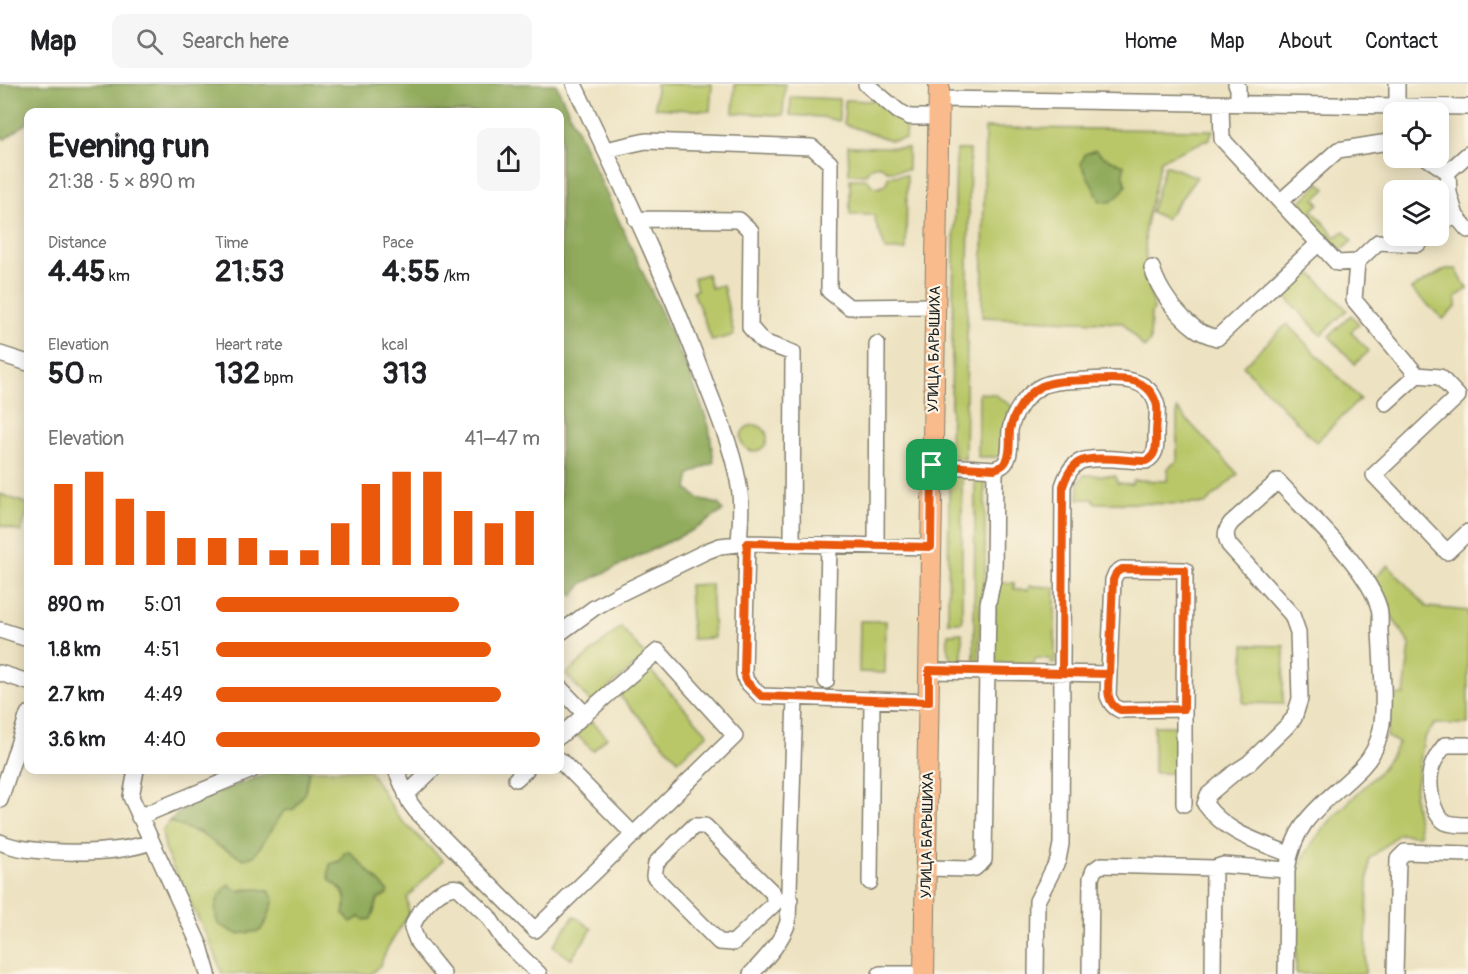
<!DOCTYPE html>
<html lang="en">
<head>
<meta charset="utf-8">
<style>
	:root { --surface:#fff; --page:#f6f6f6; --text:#202124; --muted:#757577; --line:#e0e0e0; --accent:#ea580c }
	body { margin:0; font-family:Pangolin,sans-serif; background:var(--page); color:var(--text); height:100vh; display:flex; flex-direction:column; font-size:22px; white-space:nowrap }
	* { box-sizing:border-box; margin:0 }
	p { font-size:20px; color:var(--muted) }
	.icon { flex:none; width:33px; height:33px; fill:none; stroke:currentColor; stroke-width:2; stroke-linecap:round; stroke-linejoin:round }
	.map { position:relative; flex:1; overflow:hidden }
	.panel { position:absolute; left:24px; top:24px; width:540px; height:666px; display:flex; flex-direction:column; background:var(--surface); border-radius:12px; box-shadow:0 3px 15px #0003 }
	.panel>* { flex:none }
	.fabs { position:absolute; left:1383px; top:18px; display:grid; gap:12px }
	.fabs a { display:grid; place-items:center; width:66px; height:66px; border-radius:12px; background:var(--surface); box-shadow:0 3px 15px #0003; font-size:30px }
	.pin { position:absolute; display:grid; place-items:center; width:51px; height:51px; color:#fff; margin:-26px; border-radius:12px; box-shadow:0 3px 9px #0006 }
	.round { display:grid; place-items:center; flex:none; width:63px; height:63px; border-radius:12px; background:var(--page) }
	.headline { display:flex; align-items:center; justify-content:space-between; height:102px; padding:0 24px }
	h1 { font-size:33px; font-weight:700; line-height:45px }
	.metrics { display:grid; grid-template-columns:repeat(3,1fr); gap:9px; height:102px; padding:6px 24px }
	.metrics div { display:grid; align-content:center }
	.metrics b { font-size:30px; font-weight:700 }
	.metrics small { font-size:16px; font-weight:400 }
	.metrics p { font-size:16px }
	.chart { height:168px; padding:12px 24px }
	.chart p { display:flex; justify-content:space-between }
	.chart svg { width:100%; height:108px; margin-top:6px; stroke:var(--accent); stroke-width:6 }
	ul { padding:0 24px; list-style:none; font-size:20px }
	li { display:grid; grid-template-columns:96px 72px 1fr; align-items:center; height:45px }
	li i { height:15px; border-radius:8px; background:var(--accent) }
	header { display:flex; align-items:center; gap:36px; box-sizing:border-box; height:84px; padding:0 30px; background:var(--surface); border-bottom:2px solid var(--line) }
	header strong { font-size:28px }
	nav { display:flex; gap:33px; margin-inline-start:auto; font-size:21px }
	.search { width:420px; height:54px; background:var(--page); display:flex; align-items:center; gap:15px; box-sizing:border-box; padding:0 21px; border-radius:12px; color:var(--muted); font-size:22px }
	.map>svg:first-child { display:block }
	.green { fill:#b9c769; stroke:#6a7242; stroke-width:1.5; fill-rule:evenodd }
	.forest { fill:#92ac5d; stroke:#57643c; stroke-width:1.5 }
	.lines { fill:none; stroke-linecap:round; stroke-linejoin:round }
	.minor-casing { stroke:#847f6e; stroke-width:18 }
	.major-casing { stroke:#847f6e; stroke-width:22 }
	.minor { stroke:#fff; stroke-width:15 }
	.major { stroke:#fabb8c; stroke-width:20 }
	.route-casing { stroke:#fff; stroke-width:12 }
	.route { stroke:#ea580c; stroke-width:8 }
	.labels { text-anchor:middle; stroke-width:4.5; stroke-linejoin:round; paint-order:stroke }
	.street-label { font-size:15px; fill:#1c1c1c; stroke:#fcf5e5 }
</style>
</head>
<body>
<header>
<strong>Map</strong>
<div class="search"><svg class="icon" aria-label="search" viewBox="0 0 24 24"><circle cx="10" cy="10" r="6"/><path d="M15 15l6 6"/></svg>Search here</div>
<nav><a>Home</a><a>Map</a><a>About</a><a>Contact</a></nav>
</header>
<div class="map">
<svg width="1468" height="890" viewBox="0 0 1468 890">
	<rect width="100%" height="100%" fill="#fcf5e5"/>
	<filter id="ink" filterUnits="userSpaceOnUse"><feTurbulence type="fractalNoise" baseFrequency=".0167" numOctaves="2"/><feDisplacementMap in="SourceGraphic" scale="12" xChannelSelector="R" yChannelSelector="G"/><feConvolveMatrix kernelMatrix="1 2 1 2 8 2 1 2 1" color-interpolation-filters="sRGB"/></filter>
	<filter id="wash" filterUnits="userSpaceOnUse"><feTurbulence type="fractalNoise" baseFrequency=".008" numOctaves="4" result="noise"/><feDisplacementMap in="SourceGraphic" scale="24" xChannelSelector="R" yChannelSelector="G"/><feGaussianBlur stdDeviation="1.35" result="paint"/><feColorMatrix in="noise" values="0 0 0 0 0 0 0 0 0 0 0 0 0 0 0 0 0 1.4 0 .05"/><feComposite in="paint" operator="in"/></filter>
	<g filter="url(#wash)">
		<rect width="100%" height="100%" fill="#ede2c1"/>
		<!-- green -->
		<path class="green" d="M656,0H712L710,27L655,24Z
			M735,0H785L783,31L733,29Z
			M791,13L839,15V37L822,33L790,31Z
			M874,14L906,38L905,55L890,56L844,40L845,16L870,17Z
			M985,44L1213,46L1209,55L1161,76L1145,144L1146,190L1154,226L1151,229L1150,258L1144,264L1123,239L982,233Z
			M848,62L908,64V86L887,87C880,78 871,81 866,90H849Z
			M956,66H970L965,375L956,374L952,371L950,365Z
			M1165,81L1197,93L1166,135L1151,128Z
			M907,91L906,166H885C883,153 876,144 874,131H850V95H867L871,101L878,104L885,101L889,92Z
			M1320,99L1326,105L1315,115L1319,120L1312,126L1336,153L1344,147L1352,157L1343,165H1337L1297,121Z
			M1446,185H1456L1467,205L1456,213V223L1443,235L1411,205Z
			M1308,186L1347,226L1321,251L1283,210Z
			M707,190L711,204L723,201L734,251L712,257L693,207L697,206L694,194Z
			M1351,231L1359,240L1351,248L1369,267L1355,280L1329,252Z
			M1287,240L1360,315L1316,358L1243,282Z
			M979,309L994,310L1013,323L1001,371L998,373H978Z
			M1177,325L1238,390L1205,420L1096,419L1092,415H1078L1079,398L1084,391L1116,392L1117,399L1132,400L1133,396L1167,397L1168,384L1177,377Z
			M741 354a13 13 0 1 1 26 0a13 13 0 1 1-26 0Z
			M962,390V538H948L949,400L953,391Z
			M975,391H985V493L980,520L979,579H974Z
			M0,410L28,420V426L21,448L0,441Z
			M1388,481L1427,523L1468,527V640H1435L1424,654L1414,713L1420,751L1399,750L1369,775L1365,890H1296V790C1315,743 1345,724 1378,689C1386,681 1392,669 1399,659L1387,653L1391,610L1404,611L1410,561L1370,498Z
			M999,498L1014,499V505L1028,506L1029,502L1055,503V580H1051L1050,575L1035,574L1034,580L995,579L994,534Z
			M711,500L714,554L692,555L689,501Z
			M860,537H886L885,589L859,588Z
			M621,543L646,572L591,619L566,590Z
			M962,549V579L952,577L948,568V550Z
			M1244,561L1284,562L1283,620L1243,619Z
			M649,585L708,650L678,676L619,611Z
			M591,637L607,653L593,667L577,651Z
			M1154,642H1175V689H1154Z
			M309,686H369L399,734L443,776L407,814L409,830L388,863L380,881L371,890H222L215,869L166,769L162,747L169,737C186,745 203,748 217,761L277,735L305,708ZM343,775L382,811L378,815L373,830L355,835L344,830C348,815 344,805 331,797L335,778L340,777ZM247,805L269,807L273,816L267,836L248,848L238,850L218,840L236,807Z
			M574,832L592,845L571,875L553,862Z"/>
		<!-- forest -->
		<path class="forest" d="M0,0H556L690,291L709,342L714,378L690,390L687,405L701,416L719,420L723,427L697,444L583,499L573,512L560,497V28H28V38L5,55L0,52Z
			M1095,66L1104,73L1124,81L1123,92L1126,102L1119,111L1111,118L1100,117L1081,80L1085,70Z
			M278,686H309L305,708L294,725L284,727L254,772L244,775L217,761L200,748L190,746L169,737C194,713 245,699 278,686Z
			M349,767L388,807L387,810L378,815L371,835L365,836L360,833L351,838L344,830C347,820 347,808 338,802C335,799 332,799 330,796C327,791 329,785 330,780L340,777L344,769Z
			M229,800L236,807L258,805L269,807L274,816L267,836L260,847L237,850L218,840C212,823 216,813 229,800Z"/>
	</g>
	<g filter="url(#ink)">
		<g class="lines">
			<defs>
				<path id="minor" d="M574,0C619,96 666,192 703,292C717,329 735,369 740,409C742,426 740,442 739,459
					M866,0L898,27L910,33H939
					M1236,0L1238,3V20
					M939,15L1468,23
					M1221,20L1222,55L1337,179L1357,178L1378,158L1418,160L1426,152
					M1397,22V0
					M605,66L646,57L812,63L830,79L829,207L849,223L935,222
					M1427,74L1448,88L1449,109L1456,132L1438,141
					M1448,88L1468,70
					M1281,117L1338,66L1394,57
					M1456,132L1468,146
					M636,135L739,136L751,147L750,243L763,258L793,269L792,460
					M1357,178L1354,216L1417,291L1386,319
					M1152,184C1159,207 1176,230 1196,245C1201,249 1210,252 1217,254L1319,159
					M0,270L28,279
					M1417,291L1440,293L1458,312L1374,391L1447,468L1468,448
					M932,381L995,385C998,383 1001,383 1003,381C1012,374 1009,356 1010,346C1013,329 1027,309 1042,302C1055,296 1072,297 1087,296C1112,295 1149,289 1157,322C1158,331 1156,342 1156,350C1156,362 1157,371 1146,377C1129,377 1092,371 1079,378C1070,383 1066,393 1063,402L1061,760L1058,776L1037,817L1036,890
					M747,459L744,589L746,597L761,612L929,618
					M876,461L877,260
					M1122,485L1185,486L1184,625L1120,626C1113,623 1111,619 1108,612L1113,496L1116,489Z
					M0,546L28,555
					M560,549L594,524L619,510L707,467L720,462L747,459L931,463
					M929,587L1109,590
					M0,589L28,598
					M826,597L829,461
					M560,604L585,630
					M1468,661H1445C1440,668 1433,676 1431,686C1428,701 1431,729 1445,738C1452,741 1460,741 1468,741
					M560,676L634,751
					M136,686L131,713L200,862L208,890
					M396,686L410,719L416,727L535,846L735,652L658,567L560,652
					M516,695L526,686
					M406,711L432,686
					M0,716L28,630
					M1184,720V625
					M139,733L252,686
					M0,758C29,772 121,771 150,758
					M927,784L969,785L975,784L984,776L988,519L994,491L995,385
					M870,798L872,616
					M774,816L773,809L705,742H694L656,779L654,792L719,858L733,859L774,820V816H790
					M443,890L418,859L412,844C416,829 441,799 459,804L488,832L503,855L539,890
					M751,890C766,874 781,859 788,838L795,614
					M880,890H918
					M1090,890L1091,794L1094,786L1101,781L1214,784L1223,781L1287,786
					M1213,890L1214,784
					M1286,890L1287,786C1295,731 1327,719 1362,683C1384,660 1384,631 1383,602C1382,583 1381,565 1380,547C1380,540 1381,531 1379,524C1368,484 1307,429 1278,397L1231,439C1225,447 1225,452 1229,461L1292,531L1298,548L1300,615L1294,634L1286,643L1249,679L1235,688L1208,711L1205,720C1226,749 1257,757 1289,770
					M1395,890L1398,775L1405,768L1468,770"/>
				<path id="major" d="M924,890L939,0"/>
			</defs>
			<!-- minor casing -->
			<use href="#minor" class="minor-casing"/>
			<!-- major casing -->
			<use href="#major" class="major-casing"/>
			<!-- minor -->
			<use href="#minor" class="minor"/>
			<!-- major -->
			<use href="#major" class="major"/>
		</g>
	</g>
	<g class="lines" filter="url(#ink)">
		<defs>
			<path id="route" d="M932,381L931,463L747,459L744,589L746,597L761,612L929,618V586L1109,590C1108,603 1105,619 1120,626L1184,625L1185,486L1122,485L1116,489L1113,496L1109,590L1062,589L1063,402C1066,393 1070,383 1079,378C1092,371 1130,377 1146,377C1157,371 1156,362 1156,350C1156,341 1158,331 1157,322C1149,288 1112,295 1087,296C1072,297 1055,296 1042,302C1027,309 1013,329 1010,346C1009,356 1012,373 1003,381C1001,383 998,383 995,385L932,381"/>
		</defs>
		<!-- route casing -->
		<use href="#route" class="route-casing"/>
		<!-- route -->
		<use href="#route" class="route"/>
	</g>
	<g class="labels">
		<!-- street labels -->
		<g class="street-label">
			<text transform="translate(934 265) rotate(-89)" y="5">УЛИЦА БАРЫШИХА</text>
			<text transform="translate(927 751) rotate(-89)" y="5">УЛИЦА БАРЫШИХА</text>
		</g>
	</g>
</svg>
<div class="fabs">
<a><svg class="icon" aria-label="locate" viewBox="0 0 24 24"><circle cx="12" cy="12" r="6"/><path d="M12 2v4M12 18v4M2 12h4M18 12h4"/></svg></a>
<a><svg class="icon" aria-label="layers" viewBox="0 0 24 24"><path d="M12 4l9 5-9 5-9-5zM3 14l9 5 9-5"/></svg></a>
</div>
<div class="pin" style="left:932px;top:381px;background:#1e9e55"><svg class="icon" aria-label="arrive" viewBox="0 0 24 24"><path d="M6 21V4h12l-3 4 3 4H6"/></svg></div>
<section class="panel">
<div class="headline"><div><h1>Evening run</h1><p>21:38 · 5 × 890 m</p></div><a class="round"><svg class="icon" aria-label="share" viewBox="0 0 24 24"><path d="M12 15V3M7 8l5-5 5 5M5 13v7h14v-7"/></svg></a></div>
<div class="metrics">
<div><p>Distance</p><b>4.45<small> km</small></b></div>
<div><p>Time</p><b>21:53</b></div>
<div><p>Pace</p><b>4:55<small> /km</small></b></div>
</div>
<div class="metrics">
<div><p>Elevation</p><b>50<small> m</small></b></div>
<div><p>Heart rate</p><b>132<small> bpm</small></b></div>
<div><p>kcal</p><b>313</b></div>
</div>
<div class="chart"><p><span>Elevation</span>41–47 m</p>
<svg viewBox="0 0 160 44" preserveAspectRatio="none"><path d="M5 44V11M15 44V6M25 44V17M35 44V22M45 44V33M55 44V33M65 44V33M75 44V38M85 44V38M95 44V27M105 44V11M115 44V6M125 44V6M135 44V22M145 44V27M155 44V22"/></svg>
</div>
<ul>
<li><b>890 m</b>5:01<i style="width:75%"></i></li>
<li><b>1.8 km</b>4:51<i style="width:85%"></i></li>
<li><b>2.7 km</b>4:49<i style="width:88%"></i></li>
<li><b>3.6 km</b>4:40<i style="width:100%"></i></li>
</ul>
</section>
</div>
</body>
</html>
